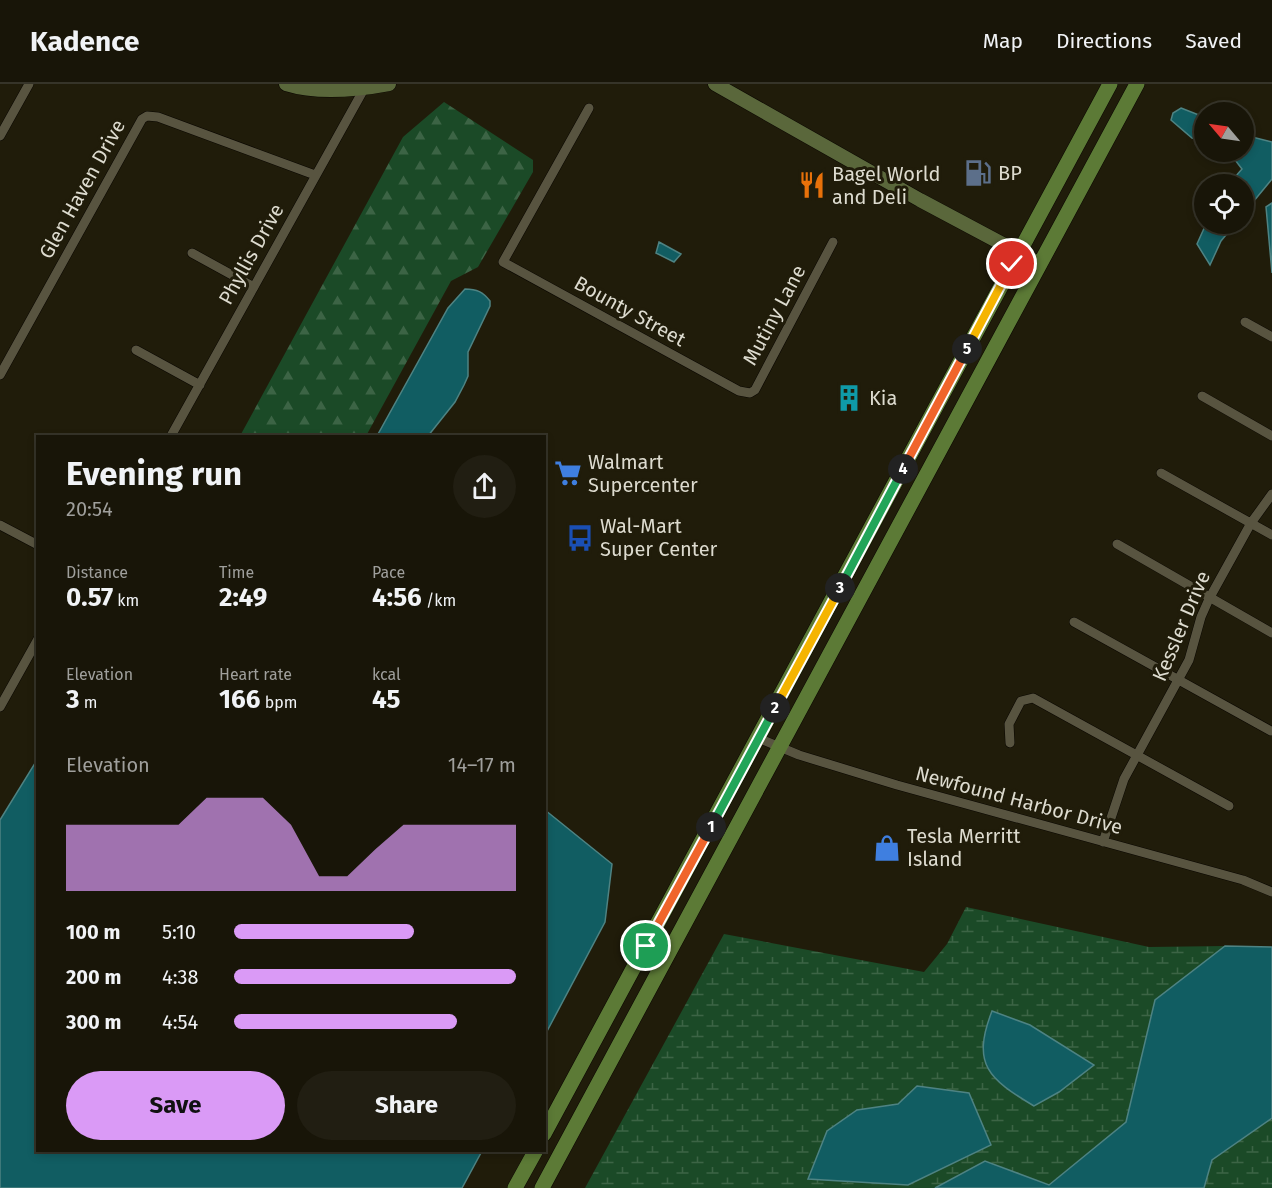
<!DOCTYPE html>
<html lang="en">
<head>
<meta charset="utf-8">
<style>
	:root { --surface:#181508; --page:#211e12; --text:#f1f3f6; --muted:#9f9f9c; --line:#363429; --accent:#da9af6 }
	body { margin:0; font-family:"Fira Sans",sans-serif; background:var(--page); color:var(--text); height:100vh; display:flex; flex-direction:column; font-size:22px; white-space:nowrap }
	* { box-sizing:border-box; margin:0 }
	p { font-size:20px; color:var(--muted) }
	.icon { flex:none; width:33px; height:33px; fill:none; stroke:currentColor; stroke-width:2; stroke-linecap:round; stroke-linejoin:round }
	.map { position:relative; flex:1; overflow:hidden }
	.details { position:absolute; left:36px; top:351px; width:510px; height:717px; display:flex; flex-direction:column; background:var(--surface); border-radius:0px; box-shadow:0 3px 9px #0003,0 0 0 2px var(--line) }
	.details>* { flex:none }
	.needle { width:39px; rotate:299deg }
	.controls { position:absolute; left:1194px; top:18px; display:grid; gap:12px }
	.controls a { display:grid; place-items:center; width:60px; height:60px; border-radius:50%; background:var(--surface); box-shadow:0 3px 9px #0003,0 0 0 2px var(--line); font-size:30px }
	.pin { position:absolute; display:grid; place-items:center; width:51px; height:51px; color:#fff; margin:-26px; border:3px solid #fff; border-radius:50%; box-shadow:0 2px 6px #0007 }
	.km { position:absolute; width:30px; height:30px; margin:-15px; border-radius:50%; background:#222; color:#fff; font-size:16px; line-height:30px; text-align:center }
	.round { display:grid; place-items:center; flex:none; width:63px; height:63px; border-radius:32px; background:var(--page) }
	.headline { display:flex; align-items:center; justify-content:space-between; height:102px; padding:0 30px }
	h1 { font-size:33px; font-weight:700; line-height:45px }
	.stats { display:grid; grid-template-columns:repeat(3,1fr); gap:9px; height:102px; padding:6px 30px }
	.stats div { display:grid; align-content:center }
	.stats b { font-size:26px; font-weight:700 }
	.stats small { font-size:16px; font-weight:400 }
	.stats p { font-size:16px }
	.chart { height:168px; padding:12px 30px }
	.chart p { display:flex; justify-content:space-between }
	.chart svg { width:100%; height:108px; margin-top:6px; fill:var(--accent); opacity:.7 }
	.action { display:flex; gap:12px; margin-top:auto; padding:12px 30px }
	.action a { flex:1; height:69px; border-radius:36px; background:var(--accent); color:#111; font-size:24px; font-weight:700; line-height:69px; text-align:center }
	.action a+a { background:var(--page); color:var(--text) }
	ul { padding:0 30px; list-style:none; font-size:20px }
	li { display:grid; grid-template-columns:96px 72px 1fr; align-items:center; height:45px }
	li i { height:15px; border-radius:8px; background:var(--accent) }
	header { display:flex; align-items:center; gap:36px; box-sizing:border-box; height:84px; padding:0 30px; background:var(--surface); border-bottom:2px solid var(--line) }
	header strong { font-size:28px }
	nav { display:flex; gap:33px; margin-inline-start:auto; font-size:21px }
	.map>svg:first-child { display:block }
	.forest { fill:url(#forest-firs) }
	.wetland { fill:url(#wetland-marsh) }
	.water { fill:#115d62; stroke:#4e8383; stroke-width:1.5 }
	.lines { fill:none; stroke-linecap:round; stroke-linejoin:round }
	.street-casing { stroke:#090600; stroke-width:10 }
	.secondary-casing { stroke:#090600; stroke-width:15 }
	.primary-casing { stroke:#090600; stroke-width:16 }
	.street { stroke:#585440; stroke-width:9 }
	.secondary { stroke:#5a673b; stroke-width:14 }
	.primary { stroke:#5c7a36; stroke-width:15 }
	.split-1-casing { stroke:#fff; stroke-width:12 }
	.split-2-casing { stroke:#fff; stroke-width:12 }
	.split-3-casing { stroke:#fff; stroke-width:12 }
	.split-4-casing { stroke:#fff; stroke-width:12 }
	.split-5-casing { stroke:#fff; stroke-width:12 }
	.split-6-casing { stroke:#fff; stroke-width:12 }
	.split-1 { stroke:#f0652b; stroke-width:8 }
	.split-2 { stroke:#22a559; stroke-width:8 }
	.split-3 { stroke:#f5b400; stroke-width:8 }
	.split-4 { stroke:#22a559; stroke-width:8 }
	.split-5 { stroke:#f0652b; stroke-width:8 }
	.split-6 { stroke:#f5b400; stroke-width:8 }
	.labels { text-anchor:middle; stroke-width:6; stroke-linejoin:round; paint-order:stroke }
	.poi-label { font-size:20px; fill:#dddbcf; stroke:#201c0a; text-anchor:start }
	.street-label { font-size:20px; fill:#dddbcf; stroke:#201c0a }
</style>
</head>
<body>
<header>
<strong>Kadence</strong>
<nav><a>Map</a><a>Directions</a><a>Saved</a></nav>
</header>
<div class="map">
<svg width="1272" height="1104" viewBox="0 0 1272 1104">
	<defs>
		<pattern id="forest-firs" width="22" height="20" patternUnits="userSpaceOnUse" patternTransform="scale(1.5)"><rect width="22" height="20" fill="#1b4a27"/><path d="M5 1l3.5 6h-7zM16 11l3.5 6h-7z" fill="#3c6445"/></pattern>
		<pattern id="wetland-marsh" width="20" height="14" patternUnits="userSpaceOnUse" patternTransform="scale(1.5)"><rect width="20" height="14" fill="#1b4a27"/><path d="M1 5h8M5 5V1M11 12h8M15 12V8" fill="none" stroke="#3c6445"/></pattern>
	</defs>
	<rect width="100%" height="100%" fill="#201c0a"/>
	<!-- forest -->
	<path class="forest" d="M444,18L533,76V88L478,183L451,197L366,352H240L403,53Z"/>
	<!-- wetland -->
	<path class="wetland" d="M966,823L1149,863L1225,862L1155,916L1126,1038L1049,1101L985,1077L935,1104H585L724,850L924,888L947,860Z
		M1272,1034V1104H1204L1212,1076Z"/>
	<!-- water -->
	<path class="water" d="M1181,24L1204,33V57L1192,54L1171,36L1173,29Z
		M1244,51L1272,58V95L1244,129V100H1229L1242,85L1229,68H1244Z
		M1272,119V189L1266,123Z
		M1206,140H1235L1221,157L1210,181L1197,160Z
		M659,158L681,170L674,178L656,169Z
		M465,205C477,205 483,208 490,217V222L468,268V292L464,301L455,318L428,352H377L448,224Z
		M37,676L38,1066L482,1067L462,1104H0V736Z
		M545,726L612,780L605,838L545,951Z
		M1225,862L1272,863V1034L1212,1076L1204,1104H935L985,1077L1049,1101L1126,1038L1155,916Z
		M992,927L1030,941L1094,981L1059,1008L1034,1022C989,995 971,981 992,927Z
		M917,1002L969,1009L991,1061L908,1101L808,1095L827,1047L857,1026L898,1020Z"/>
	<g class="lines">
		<defs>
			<path id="street" d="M589,24L503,178L739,307L750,309L755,306L833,158
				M0,52L29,0
				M192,169L254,203
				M1245,238L1272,253
				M136,266L200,301
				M0,291L142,35L147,32L158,33L315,91
				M1202,312L1272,352
				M171,352L364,5
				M1161,389L1272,451
				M0,441L38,461
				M1117,460L1272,549
				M1074,538L1271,647
				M0,623L38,555
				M758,654L799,671L897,701L1243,796L1272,808
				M1010,659L1009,640L1021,617L1033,614L1229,722
				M1103,758L1124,695L1189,576L1201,533L1209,515L1251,439L1272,410"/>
			<path id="secondary" d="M286,0C318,10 357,6 389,0
				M715,0L920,116L1040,180"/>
			<path id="primary" d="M544,1050L1110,0
				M515,1104L536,1066
				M542,1104L1137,0"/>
		</defs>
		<!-- street casing -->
		<use href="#street" class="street-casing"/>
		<!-- secondary casing -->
		<use href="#secondary" class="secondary-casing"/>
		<!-- primary casing -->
		<use href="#primary" class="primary-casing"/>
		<!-- street -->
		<use href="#street" class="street"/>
		<!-- secondary -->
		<use href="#secondary" class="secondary"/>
		<!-- primary -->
		<use href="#primary" class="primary"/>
	</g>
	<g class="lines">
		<defs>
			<path id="split-1" d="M646,862L711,743"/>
			<path id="split-2" d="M711,743L775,624"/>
			<path id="split-3" d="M775,624L840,504"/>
			<path id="split-4" d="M840,504L903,385"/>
			<path id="split-5" d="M903,385L967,265"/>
			<path id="split-6" d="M967,265L1012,180"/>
		</defs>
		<!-- split-1 casing -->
		<use href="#split-1" class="split-1-casing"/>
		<!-- split-2 casing -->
		<use href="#split-2" class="split-2-casing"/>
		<!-- split-3 casing -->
		<use href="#split-3" class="split-3-casing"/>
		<!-- split-4 casing -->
		<use href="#split-4" class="split-4-casing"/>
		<!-- split-5 casing -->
		<use href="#split-5" class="split-5-casing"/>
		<!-- split-6 casing -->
		<use href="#split-6" class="split-6-casing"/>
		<!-- split-1 -->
		<use href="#split-1" class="split-1"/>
		<!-- split-2 -->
		<use href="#split-2" class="split-2"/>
		<!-- split-3 -->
		<use href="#split-3" class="split-3"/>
		<!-- split-4 -->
		<use href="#split-4" class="split-4"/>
		<!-- split-5 -->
		<use href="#split-5" class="split-5"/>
		<!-- split-6 -->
		<use href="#split-6" class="split-6"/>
	</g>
	<!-- icons -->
	<defs>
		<symbol id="fuel-bare" viewBox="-9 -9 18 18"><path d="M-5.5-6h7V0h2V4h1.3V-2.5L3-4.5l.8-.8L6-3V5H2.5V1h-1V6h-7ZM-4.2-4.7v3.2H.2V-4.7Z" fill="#5c6f8a" stroke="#201c0a" stroke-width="2.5" paint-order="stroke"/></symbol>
		<symbol id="restaurant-bare" viewBox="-9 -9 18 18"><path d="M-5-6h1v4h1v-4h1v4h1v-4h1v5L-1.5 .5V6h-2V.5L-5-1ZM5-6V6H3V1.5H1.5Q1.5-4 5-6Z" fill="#e8710a" stroke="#201c0a" stroke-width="2.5" paint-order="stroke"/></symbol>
		<symbol id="building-bare" viewBox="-9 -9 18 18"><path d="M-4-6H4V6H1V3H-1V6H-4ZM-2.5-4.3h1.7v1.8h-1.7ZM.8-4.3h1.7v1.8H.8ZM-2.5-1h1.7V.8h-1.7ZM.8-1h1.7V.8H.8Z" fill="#0f9aa8" stroke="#201c0a" stroke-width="2.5" paint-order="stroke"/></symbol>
		<symbol id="supermarket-bare" viewBox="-9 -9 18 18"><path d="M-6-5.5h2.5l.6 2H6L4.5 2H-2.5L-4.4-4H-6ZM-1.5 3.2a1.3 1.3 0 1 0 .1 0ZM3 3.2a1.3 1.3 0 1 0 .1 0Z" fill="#3f7fe0" stroke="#201c0a" stroke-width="2.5" paint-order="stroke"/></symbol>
		<symbol id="bus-bare" viewBox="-9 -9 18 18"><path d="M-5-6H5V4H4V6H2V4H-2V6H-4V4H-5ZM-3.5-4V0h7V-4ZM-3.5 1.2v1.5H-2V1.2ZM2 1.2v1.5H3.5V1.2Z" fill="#1a4fb4" stroke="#201c0a" stroke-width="2.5" paint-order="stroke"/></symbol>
		<symbol id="shop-bare" viewBox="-9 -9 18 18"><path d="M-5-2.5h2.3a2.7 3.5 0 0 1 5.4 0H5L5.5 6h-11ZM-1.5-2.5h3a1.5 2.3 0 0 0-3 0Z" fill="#3f7fe0" stroke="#201c0a" stroke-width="2.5" paint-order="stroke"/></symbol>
	</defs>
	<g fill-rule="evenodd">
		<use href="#fuel-bare" x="959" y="70" width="38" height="38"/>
		<use href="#restaurant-bare" x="793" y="82" width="38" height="38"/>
		<use href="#building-bare" x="830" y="295" width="38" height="38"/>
		<use href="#supermarket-bare" x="549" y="370" width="38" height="38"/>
		<use href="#bus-bare" x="561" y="435" width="38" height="38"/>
		<use href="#shop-bare" x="868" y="745" width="38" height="38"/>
	</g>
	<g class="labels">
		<!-- poi labels -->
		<g class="poi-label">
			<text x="998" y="96">BP</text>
			<text x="832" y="97">Bagel World<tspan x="832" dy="23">and Deli</tspan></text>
			<text x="869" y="321">Kia</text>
			<text x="588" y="385">Walmart<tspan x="588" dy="23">Supercenter</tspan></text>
			<text x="600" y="449">Wal-Mart<tspan x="600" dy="23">Super Center</tspan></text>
			<text x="907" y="759">Tesla Merritt<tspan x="907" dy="23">Island</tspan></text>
		</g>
		<!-- street labels -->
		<g class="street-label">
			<text transform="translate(82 105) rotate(-61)" y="7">Glen Haven Drive</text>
			<text transform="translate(251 170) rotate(-61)" y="7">Phyllis Drive</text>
			<text transform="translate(630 227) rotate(29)" y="7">Bounty Street</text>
			<text transform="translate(774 231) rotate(-62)" y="7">Mutiny Lane</text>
			<text transform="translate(1181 542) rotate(-67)" y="7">Kessler Drive</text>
			<text transform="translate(1019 716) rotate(15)" y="7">Newfound Harbor Drive</text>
		</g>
	</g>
</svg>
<div class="controls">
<a><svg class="needle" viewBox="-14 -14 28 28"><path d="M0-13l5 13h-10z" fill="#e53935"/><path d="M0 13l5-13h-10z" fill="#9f9f9c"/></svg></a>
<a><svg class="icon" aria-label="locate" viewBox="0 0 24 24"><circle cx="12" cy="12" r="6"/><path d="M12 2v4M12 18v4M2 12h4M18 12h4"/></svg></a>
</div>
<div class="pin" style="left:646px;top:862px;background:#1e9e55"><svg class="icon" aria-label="arrive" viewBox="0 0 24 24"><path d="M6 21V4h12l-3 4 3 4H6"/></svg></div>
<div class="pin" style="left:1012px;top:180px;background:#d93025"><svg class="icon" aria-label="check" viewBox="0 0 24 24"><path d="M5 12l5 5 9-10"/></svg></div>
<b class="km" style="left:711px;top:743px">1</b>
<b class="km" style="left:775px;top:624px">2</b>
<b class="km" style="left:840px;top:504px">3</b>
<b class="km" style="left:903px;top:385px">4</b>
<b class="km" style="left:967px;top:265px">5</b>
<section class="details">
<div class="headline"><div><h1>Evening run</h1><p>20:54</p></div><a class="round"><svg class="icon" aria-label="share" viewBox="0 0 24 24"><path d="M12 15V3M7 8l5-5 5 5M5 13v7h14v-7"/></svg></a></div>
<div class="stats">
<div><p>Distance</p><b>0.57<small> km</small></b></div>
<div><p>Time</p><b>2:49</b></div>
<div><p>Pace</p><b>4:56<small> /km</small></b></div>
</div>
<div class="stats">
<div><p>Elevation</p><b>3<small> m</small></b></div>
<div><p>Heart rate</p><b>166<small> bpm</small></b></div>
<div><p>kcal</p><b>45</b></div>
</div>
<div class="chart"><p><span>Elevation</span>14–17 m</p>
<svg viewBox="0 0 160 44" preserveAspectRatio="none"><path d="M0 44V17L10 17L20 17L30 17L40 17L50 6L60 6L70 6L80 17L90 38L100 38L110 27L120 17L130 17L140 17L150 17L160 17V44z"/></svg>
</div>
<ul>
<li><b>100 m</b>5:10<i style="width:64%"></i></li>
<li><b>200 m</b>4:38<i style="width:100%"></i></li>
<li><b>300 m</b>4:54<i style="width:79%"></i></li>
</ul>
<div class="action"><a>Save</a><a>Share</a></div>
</section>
</div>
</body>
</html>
